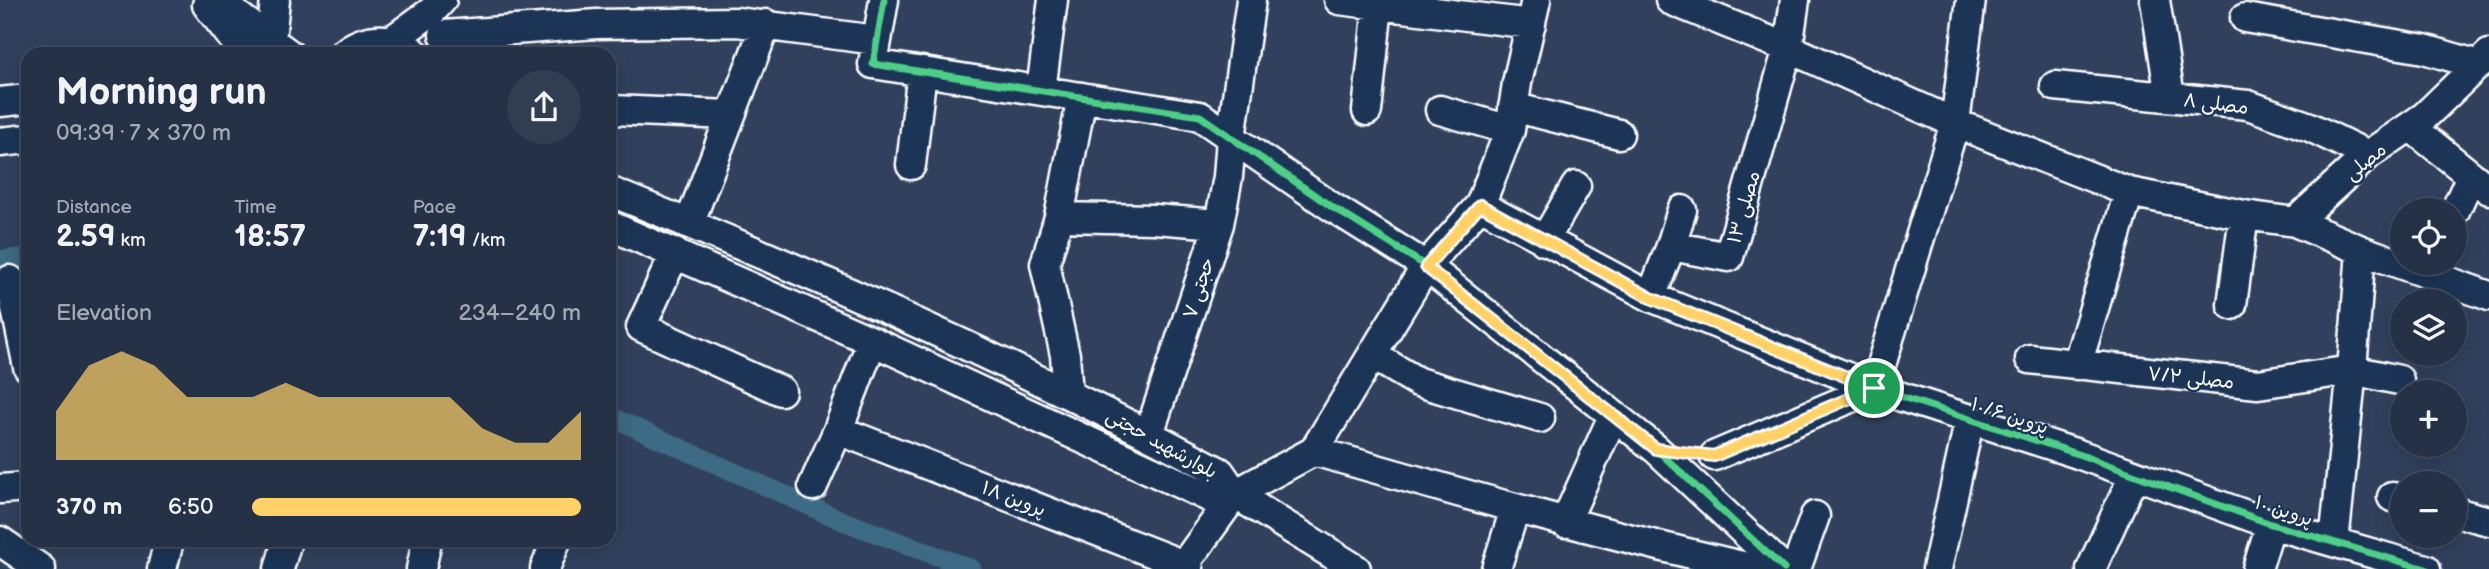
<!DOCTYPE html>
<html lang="en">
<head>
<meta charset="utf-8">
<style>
	:root { --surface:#253146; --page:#313d51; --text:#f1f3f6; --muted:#a3a9b3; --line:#424c5f; --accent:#ffd166 }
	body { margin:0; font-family:"Balsamiq Sans","Playpen Sans Arabic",sans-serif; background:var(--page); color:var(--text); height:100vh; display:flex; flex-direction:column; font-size:26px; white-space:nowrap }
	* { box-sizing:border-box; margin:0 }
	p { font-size:23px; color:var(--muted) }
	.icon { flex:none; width:38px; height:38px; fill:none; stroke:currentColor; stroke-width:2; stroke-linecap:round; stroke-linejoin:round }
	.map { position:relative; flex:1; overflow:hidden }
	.drawer { position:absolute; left:21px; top:47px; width:595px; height:500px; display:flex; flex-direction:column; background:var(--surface); border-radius:21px; box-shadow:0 4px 18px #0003,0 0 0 2px var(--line) }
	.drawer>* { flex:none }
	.controls { position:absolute; left:2390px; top:198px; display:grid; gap:14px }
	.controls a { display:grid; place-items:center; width:77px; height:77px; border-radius:50%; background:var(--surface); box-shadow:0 4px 18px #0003,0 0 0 2px var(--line); font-size:35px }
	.pin { position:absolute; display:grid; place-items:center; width:60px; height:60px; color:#fff; margin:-30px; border:4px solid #fff; border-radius:50%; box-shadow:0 2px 7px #0007 }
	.round { display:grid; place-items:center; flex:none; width:74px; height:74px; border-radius:37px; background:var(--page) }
	.head { display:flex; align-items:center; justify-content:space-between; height:119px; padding:0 35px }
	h1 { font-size:38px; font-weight:700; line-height:52px }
	.figures { display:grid; grid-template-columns:repeat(3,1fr); gap:10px; height:119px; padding:7px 35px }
	.figures div { display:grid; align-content:center }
	.figures b { font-size:30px; font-weight:700 }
	.figures small { font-size:19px; font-weight:400 }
	.figures p { font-size:19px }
	.chart { height:196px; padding:14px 35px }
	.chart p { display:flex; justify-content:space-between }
	.chart svg { width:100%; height:126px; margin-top:7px; fill:var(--accent); opacity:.7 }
	ul { padding:0 35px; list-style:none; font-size:23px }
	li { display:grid; grid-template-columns:112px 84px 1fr; align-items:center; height:52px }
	li i { height:18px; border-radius:9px; background:var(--accent) }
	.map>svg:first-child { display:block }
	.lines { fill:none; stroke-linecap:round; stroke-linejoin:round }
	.canal { stroke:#3e6a84; stroke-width:19 }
	.minor-casing { stroke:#fff; stroke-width:33 }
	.minor { stroke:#1d3557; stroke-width:28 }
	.cycleway-casing { stroke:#1d3557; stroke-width:11 }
	.cycleway { stroke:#4dcf88; stroke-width:7 }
	.route-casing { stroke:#fff; stroke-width:14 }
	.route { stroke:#ffd166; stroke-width:9 }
	.labels { text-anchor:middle; stroke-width:5; stroke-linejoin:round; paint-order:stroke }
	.street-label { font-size:19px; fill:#fff; stroke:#1d3557 }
</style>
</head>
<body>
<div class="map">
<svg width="2489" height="569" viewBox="0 0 2489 569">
	<rect width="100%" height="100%" fill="#31415d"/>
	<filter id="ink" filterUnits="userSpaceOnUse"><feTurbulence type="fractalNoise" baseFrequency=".0143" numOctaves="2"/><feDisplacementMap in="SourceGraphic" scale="14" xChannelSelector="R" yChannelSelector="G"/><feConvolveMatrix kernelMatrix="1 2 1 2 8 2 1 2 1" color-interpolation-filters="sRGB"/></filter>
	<g filter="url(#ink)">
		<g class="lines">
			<!-- canal -->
			<path class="canal" d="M0,260L28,257
				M609,416L843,521L972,569"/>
			<defs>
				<path id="minor" d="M221,0L238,16L289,54
					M884,0L873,64L1200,116L1332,207L1426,266L1656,449L1784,569
					M1339,0L1531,24
					M1670,0L1788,48L1955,123L2129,192L2244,215L2295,222L2361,250L2489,296
					M2155,0L2170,97
					M207,5L245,54
					M2245,18L2424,49L2479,65
					M444,35L597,24L737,22L876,40
					M271,40L275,0
					M392,40L432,11L442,0
					M343,54C365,36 393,34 416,54
					M2055,86L2248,105L2310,127L2368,155
					M1041,90L1053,0
					M0,102L28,99
					M1513,107L1619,134
					M612,110L731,115
					M1440,110L1510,130
					M1367,111L1378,5
					M2411,127L2489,190
					M0,142L28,139
					M911,165L922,71
					M609,191C817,275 1022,366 1220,472L1235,494L1356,569
					M1480,205L1651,297L1874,388L2078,454L2271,524L2426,569
					M2455,211L2471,176
					M1059,217L1154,219L1219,224
					M2295,222L2368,155L2425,116L2489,54
					M689,224L766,24
					M609,225L872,341L1213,499L1235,494
					M1544,241L1576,186
					M1671,246L1682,210
					M675,253L641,327L781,391
					M10,280L28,367
					M1651,297L1671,246L1729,257L1788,48L1795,0
					M2232,305L2244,215
					M1372,355L1418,382L1540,418
					M2030,359L2258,384L2352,370L2399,380
					M2077,365L2129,192
					M1874,388L1955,123L1971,0
					M1068,393L1065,355L1045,264L1059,217L1082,97
					M838,430L1184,565L1189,569
					M1149,434L1219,224L1228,177L1231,138L1251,0
					M1314,451C1460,493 1606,535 1755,569
					M1714,456L1874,388
					M813,486L838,430L872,341
					M0,489L28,487
					M2392,497L2403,499
					M2455,512L2489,521
					M1565,523L1613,416
					M0,541L41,569
					M2334,542L2352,370L2361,250
					M1184,565L1235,494L1314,451L1426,266L1480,205L1510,130L1517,83L1536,0
					M162,569L169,541
					M279,569L287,541
					M421,569L427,541
					M545,569L556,541
					M1496,569L1515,509
					M1796,569L1815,516
					M1937,569L1970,418
					M2091,569L2134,475
					M2257,569L2271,524"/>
			</defs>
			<!-- minor casing -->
			<use href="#minor" class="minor-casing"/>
			<!-- minor -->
			<use href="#minor" class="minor"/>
			<defs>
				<path id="cycleway" d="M884,0L873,64L1200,116L1332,207L1426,266L1656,449L1784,569
					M1480,205L1651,297L1874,388L2078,454L2271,524L2426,569"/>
			</defs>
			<!-- cycleway casing -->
			<use href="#cycleway" class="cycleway-casing"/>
			<!-- cycleway -->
			<use href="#cycleway" class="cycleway"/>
		</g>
	</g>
	<g class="lines" filter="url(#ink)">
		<defs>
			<path id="route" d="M1480,205L1651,298L1874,388L1714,456L1656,449L1426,267Z"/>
		</defs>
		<!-- route casing -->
		<use href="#route" class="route-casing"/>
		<!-- route -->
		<use href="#route" class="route"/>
	</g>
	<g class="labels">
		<!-- street labels -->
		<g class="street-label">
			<text transform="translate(2216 103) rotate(7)" y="7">مصلی ۸</text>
			<text transform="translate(2365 161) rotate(-39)" y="7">مصلی</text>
			<text transform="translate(1743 207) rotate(-74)" y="7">مصلی ۱۳</text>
			<text transform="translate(1198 288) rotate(-72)" y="7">حجتی ۷</text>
			<text transform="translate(2191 377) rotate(6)" y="7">مصلی ۷/۲</text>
			<text transform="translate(2010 415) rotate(18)" y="7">پروین ۱۰/۶</text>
			<text transform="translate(1162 443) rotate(29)" y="7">بلوارشهید حجتی</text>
			<text transform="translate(1014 498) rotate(21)" y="7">پروین ۱۸</text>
			<text transform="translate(2284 510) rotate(18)" y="7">پروین ۱۰</text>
		</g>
	</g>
</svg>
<div class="controls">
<a><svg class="icon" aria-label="locate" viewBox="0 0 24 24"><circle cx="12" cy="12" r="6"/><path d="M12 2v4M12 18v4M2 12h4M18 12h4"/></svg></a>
<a><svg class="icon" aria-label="layers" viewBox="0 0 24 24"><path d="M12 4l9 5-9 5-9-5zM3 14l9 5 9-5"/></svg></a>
<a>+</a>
<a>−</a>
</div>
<div class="pin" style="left:1874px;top:388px;background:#1e9e55"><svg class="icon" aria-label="arrive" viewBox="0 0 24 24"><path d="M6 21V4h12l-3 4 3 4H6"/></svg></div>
<section class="drawer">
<div class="head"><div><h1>Morning run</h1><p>09:39 · 7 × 370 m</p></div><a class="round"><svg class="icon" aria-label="share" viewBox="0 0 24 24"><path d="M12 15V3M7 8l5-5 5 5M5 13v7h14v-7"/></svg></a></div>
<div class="figures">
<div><p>Distance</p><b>2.59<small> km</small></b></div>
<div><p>Time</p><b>18:57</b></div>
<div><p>Pace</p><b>7:19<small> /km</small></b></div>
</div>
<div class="chart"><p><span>Elevation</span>234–240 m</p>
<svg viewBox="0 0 160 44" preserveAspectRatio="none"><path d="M0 44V27L10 11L20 6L30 11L40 22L50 22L60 22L70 17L80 22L90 22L100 22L110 22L120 22L130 33L140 38L150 38L160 27V44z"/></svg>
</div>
<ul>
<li><b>370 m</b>6:50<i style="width:100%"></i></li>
</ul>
</section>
</div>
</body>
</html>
